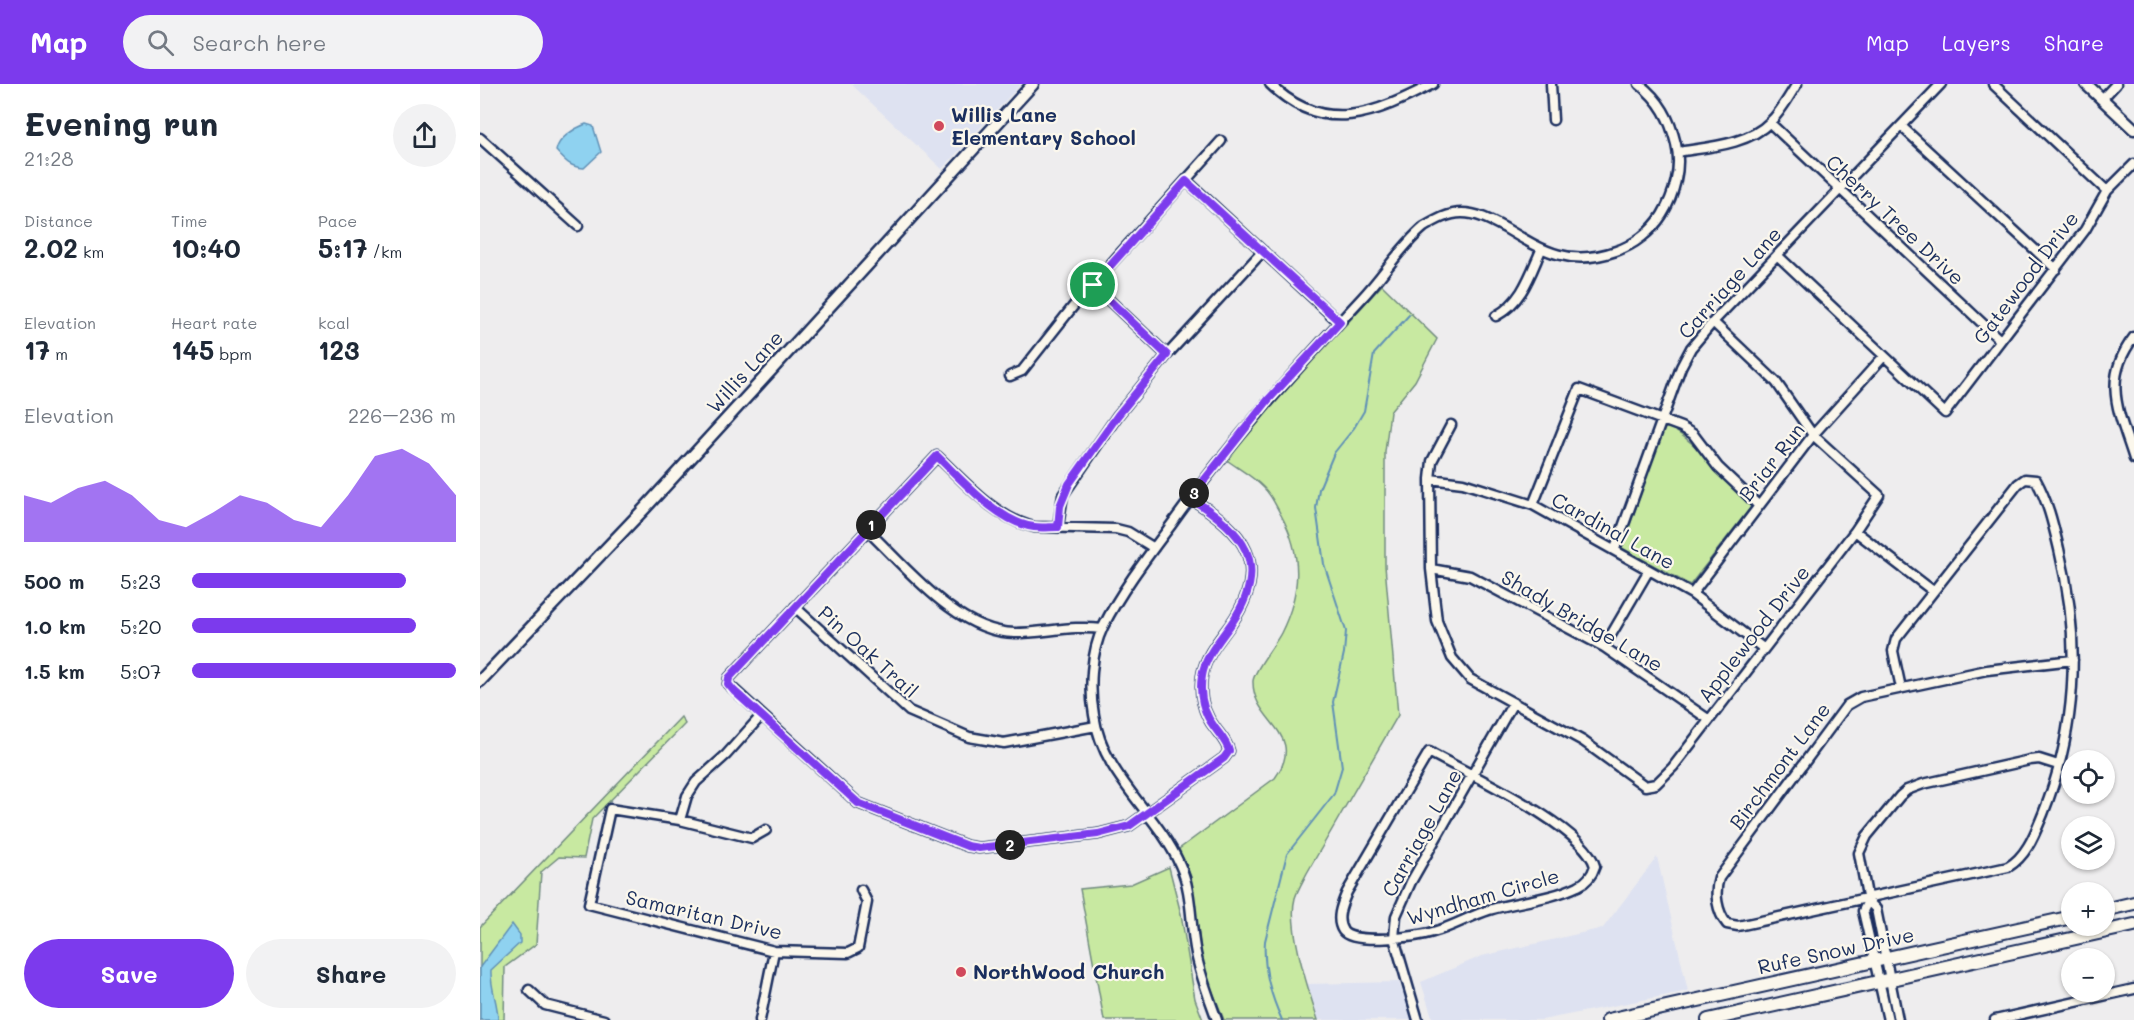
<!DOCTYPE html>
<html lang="en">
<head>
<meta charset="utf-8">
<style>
	:root { --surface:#fff; --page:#f2f2f3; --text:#1f2937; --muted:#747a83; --accent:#7c3aed }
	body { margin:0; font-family:Mali,sans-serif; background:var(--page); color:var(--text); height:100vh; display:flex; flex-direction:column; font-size:22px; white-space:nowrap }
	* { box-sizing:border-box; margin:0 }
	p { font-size:20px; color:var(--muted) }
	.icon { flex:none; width:33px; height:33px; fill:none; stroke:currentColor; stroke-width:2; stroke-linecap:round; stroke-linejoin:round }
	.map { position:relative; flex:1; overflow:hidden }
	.side { display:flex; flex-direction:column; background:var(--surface); width:480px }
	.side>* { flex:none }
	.tools { position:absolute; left:1581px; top:666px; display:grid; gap:12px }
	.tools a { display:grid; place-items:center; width:54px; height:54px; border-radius:50%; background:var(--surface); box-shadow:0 2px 4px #0004; font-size:30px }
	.pin { position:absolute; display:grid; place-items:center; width:51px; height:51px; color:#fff; margin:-26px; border:3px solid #fff; border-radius:50%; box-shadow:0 2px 6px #0007 }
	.km { position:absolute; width:30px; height:30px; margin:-15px; border-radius:50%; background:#222; color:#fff; font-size:16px; line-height:30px; text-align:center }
	.round { display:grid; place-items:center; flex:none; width:63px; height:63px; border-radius:32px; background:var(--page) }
	.summary { display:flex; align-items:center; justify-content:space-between; height:102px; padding:0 24px }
	h1 { font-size:33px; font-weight:700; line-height:45px }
	.figures { display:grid; grid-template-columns:repeat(3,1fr); gap:9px; height:102px; padding:6px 24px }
	.figures div { display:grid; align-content:center }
	.figures b { font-size:26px; font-weight:700 }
	.figures small { font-size:16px; font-weight:400 }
	.figures p { font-size:16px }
	.chart { height:168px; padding:12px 24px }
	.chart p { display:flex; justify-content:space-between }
	.chart svg { width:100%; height:108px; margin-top:6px; fill:var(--accent); opacity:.7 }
	.cta { display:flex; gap:12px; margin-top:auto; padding:12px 24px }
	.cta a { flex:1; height:69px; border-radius:36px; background:var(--accent); color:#fff; font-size:24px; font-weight:700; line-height:69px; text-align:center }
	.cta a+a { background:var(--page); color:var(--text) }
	ul { padding:0 24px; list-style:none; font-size:20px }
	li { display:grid; grid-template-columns:96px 72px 1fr; align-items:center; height:45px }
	li i { height:15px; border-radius:8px; background:var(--accent) }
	header { display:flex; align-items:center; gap:36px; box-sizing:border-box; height:84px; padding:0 30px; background:var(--accent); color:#fff }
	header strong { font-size:28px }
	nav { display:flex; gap:33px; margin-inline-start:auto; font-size:21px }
	.search { width:420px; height:54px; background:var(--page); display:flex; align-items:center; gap:15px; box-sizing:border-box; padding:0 21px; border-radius:33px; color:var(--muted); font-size:22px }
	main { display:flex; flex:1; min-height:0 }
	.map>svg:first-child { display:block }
	.built { fill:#dee2f1 }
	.green { fill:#c8e9a1; stroke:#728c80; stroke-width:1.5 }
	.water { fill:#8fd2f0; stroke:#6191b6; stroke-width:1.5 }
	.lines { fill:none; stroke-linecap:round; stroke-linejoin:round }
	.stream { stroke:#6191b6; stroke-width:2 }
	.minor-casing { stroke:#1b2f5e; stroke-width:13 }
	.tertiary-casing { stroke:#1b2f5e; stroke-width:15 }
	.secondary-casing { stroke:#1b2f5e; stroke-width:16 }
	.minor { stroke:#fbf7ec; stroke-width:8 }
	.tertiary { stroke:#fbf7ec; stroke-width:10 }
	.secondary { stroke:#fbf7ec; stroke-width:12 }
	.route-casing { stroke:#fff; stroke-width:12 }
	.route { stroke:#7c3aed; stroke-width:8 }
	.poi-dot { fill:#d1495b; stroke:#fbf7ec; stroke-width:2 }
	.labels { text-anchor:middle; stroke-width:4.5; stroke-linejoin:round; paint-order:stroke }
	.poi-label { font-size:20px; font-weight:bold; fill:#1b2f5e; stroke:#fbf7ec; text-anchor:start }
	.street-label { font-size:20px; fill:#1b2f5e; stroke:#fbf7ec }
</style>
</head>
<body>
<header>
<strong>Map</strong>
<div class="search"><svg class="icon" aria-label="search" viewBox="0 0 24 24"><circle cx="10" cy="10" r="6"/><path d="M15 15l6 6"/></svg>Search here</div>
<nav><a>Map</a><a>Layers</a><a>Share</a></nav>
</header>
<main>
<section class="side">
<div class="summary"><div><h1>Evening run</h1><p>21:28</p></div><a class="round"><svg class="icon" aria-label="share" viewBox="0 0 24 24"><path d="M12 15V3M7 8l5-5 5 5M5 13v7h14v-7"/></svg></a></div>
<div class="figures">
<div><p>Distance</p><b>2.02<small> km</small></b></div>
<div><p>Time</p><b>10:40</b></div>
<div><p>Pace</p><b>5:17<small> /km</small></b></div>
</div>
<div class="figures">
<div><p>Elevation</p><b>17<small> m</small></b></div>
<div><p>Heart rate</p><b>145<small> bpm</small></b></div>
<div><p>kcal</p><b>123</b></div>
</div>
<div class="chart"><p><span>Elevation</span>226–236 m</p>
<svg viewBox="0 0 160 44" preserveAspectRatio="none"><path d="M0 44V25L10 28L20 22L30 19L40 25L50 35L60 38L70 32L80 25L90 28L100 35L110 38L120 25L130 9L140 6L150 12L160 25V44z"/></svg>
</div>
<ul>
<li><b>500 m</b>5:23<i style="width:81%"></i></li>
<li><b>1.0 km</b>5:20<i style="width:85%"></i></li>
<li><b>1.5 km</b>5:07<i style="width:100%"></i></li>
</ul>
<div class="cta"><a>Save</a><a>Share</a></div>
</section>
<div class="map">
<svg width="1654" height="936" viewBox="0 0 1654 936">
	<rect width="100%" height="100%" fill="#eeedee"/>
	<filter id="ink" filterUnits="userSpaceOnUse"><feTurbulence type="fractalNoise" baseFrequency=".0167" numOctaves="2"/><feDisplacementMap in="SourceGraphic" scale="12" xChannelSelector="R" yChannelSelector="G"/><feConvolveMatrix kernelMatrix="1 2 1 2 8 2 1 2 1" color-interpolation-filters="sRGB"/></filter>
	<g filter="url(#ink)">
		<!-- built -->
		<path class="built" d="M371,0H541L462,85Z
			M1177,773L1208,907L1062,936H953L941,898L1002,872L1123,844Z
			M919,898L933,936H838L827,900Z"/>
		<!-- green -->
		<path class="green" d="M902,201L957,255L935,297L910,328L905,368V482L918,631L827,789C823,797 818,805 815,814C807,843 829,907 838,936H744L723,883L711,793L699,765L795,694C828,648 772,639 773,597C774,586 795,561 801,549C821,509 823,471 801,431C796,422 792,412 784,404C773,392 757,384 744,374Z
			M1189,343C1219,359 1246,397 1271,423L1210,501L1142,464L1183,345Z
			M201,633L205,640L112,735L104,774L79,773L61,788L56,860L25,883L24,936H0V843Z
			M689,783L701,830L715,915L723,936H624L600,805L651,800Z"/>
		<!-- water -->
		<path class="water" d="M106,40L113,42L121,68L104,84C90,83 85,77 76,67C78,54 95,44 106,40Z
			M32,840L40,851V859L11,886C10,904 18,918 18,936H0V883Z"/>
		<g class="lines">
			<!-- stream -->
			<path class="stream" d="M802,936C791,912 783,883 785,857L807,770L854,710L862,683L853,618L864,569L866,547L844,480L836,424L839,405L854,369L874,344L884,327L894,270L929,231"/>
			<defs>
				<path id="minor" d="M790,0C844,53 896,29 953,0
					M1071,0L1073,36
					M1513,0L1627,107
					M1622,15L1636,0
					M1290,39L1520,256
					M1421,42L1576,185
					M0,54L98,142
					M1198,68C1227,63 1268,61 1290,38C1301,28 1309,12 1317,0
					M707,97L859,238
					M1297,171L1465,329L1605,146L1627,107L1654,80
					M613,201L687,271
					M1016,232C1042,218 1050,191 1061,166
					M1654,253C1621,296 1639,328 1654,375
					M530,292L542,287L595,220L741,57
					M971,341L952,377L950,395L951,485L957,537L972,574L990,595L1103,657L1165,702L1176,700L1193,683L1375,447L1399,411L1333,351L1296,298L1233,238
					M950,395L983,399L1053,421L1212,510L1283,564
					M1053,421L1099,305L1201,343L1213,350L1238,383L1278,421
					M578,443L583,411L638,331L687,271L783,167
					M387,446C426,483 478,549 535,549C564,549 593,541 622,545
					M1375,447L1453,507
					M674,464L648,448L636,445L554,443C515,434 486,399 457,372L249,594L248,600L378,719L487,762L499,764L618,750L649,742L744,674L749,667C747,658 740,651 735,644C723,629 719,610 722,592C725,572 740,555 751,540C792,480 764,447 710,414
					M1135,465L1201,283L1211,264L1233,238L1461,0
					M951,485L990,492L1124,563L1228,635
					M1212,510L1333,351L1404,272
					M315,523L429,627L489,653L524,659L616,642
					M1124,563L1169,486
					M1421,604L1413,567L1416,555L1538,400L1545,395L1556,396C1568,418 1573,440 1579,465C1601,556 1598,643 1563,730C1555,749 1547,772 1528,783L1258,842L1247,840C1237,828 1234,809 1239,794L1367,621L1381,613L1507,586L1593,576
					M949,668C986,689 1104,742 1115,782C1112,792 1107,798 1098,802C1069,816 1038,817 1009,826C990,832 972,843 953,848C937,853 873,861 863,847C855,835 862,820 867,808Z
					M200,736L207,712L216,698L246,671L281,632
					M286,746L272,754L200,736L130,725L109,820L294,867L368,869L378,864L387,818L381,806
					M1388,817L1383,827L1408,936
					M49,906L65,921L124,936
					M280,936L294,867
					M737,936C729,913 719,889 715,864C710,836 712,807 700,781C676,727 623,693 614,631C609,604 611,568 623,543C641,507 667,473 691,441C749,360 814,287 882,214C904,191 920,163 944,143C956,136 968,129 982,129C998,129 1012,137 1025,144C1065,168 1090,183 1136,167C1154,161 1172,147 1182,131C1194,111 1202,84 1196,60C1190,35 1180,16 1159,0
					M938,936L914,854L916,832L931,798L1033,619
					M1418,936L1396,825L1388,817L1379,769L1387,752L1420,712L1427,706L1443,700L1550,676L1559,675L1578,681
					M1515,936L1654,905"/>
				<path id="tertiary" d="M1606,0L1654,45
					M0,597L165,424L553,0"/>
				<path id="secondary" d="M1624,826L1654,819
					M1128,936L1592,833
					M1228,936L1654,841"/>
			</defs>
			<!-- minor casing -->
			<use href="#minor" class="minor-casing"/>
			<!-- tertiary casing -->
			<use href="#tertiary" class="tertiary-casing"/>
			<!-- secondary casing -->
			<use href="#secondary" class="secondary-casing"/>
			<!-- minor -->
			<use href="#minor" class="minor"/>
			<!-- tertiary -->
			<use href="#tertiary" class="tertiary"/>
			<!-- secondary -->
			<use href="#secondary" class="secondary"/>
		</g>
	</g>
	<g class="lines" filter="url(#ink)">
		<defs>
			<path id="route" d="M706,97L860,238L788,316L710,414C764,447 792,480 751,540C740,556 725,572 722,592C719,610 723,629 735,644C740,651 747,658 749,667L744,674L649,742L618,750L499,764L487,762L378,719L254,607L248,600L249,594L457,372C481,395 519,439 554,443C562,444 570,443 578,443L580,422L589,400L638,331L687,271L613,201Z"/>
		</defs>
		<!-- route casing -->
		<use href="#route" class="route-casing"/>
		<!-- route -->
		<use href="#route" class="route"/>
	</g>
	<!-- markers -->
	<g class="poi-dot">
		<circle cx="459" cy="42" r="6"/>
		<circle cx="481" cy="888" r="6"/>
	</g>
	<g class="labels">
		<!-- poi labels -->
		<g class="poi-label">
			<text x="471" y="38">Willis Lane<tspan x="471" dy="23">Elementary School</tspan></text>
			<text x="493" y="895">NorthWood Church</text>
		</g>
		<!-- street labels -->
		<g class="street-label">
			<text transform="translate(1415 136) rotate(43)" y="7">Cherry Tree Drive</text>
			<text transform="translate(1546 194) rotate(-53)" y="7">Gatewood Drive</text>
			<text transform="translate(1250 199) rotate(-48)" y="7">Carriage Lane</text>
			<text transform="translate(265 288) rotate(-48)" y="7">Willis Lane</text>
			<text transform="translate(1292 378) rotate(-52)" y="7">Briar Run</text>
			<text transform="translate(1133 447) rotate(29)" y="7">Cardinal Lane</text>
			<text transform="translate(1102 537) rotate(30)" y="7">Shady Bridge Lane</text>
			<text transform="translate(1274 550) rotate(-52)" y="7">Applewood Drive</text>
			<text transform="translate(388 568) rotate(42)" y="7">Pin Oak Trail</text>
			<text transform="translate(1300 682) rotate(-53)" y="7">Birchmont Lane</text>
			<text transform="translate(942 749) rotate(-61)" y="7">Carriage Lane</text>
			<text transform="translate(1003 813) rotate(-16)" y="7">Wyndham Circle</text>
			<text transform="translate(224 831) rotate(13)" y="7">Samaritan Drive</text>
			<text transform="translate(1356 867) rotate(-12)" y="7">Rufe Snow Drive</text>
		</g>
	</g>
</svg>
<div class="tools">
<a><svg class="icon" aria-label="locate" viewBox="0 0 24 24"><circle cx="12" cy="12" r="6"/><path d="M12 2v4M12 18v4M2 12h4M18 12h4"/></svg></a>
<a><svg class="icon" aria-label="layers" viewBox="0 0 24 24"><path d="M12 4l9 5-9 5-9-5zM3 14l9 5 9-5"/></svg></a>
<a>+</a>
<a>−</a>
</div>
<div class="pin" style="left:613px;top:201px;background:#1e9e55"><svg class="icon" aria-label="arrive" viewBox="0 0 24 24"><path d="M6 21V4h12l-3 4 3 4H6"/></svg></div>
<b class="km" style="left:391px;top:441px">1</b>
<b class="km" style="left:530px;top:761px">2</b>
<b class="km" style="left:714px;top:409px">3</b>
</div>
</main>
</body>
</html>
